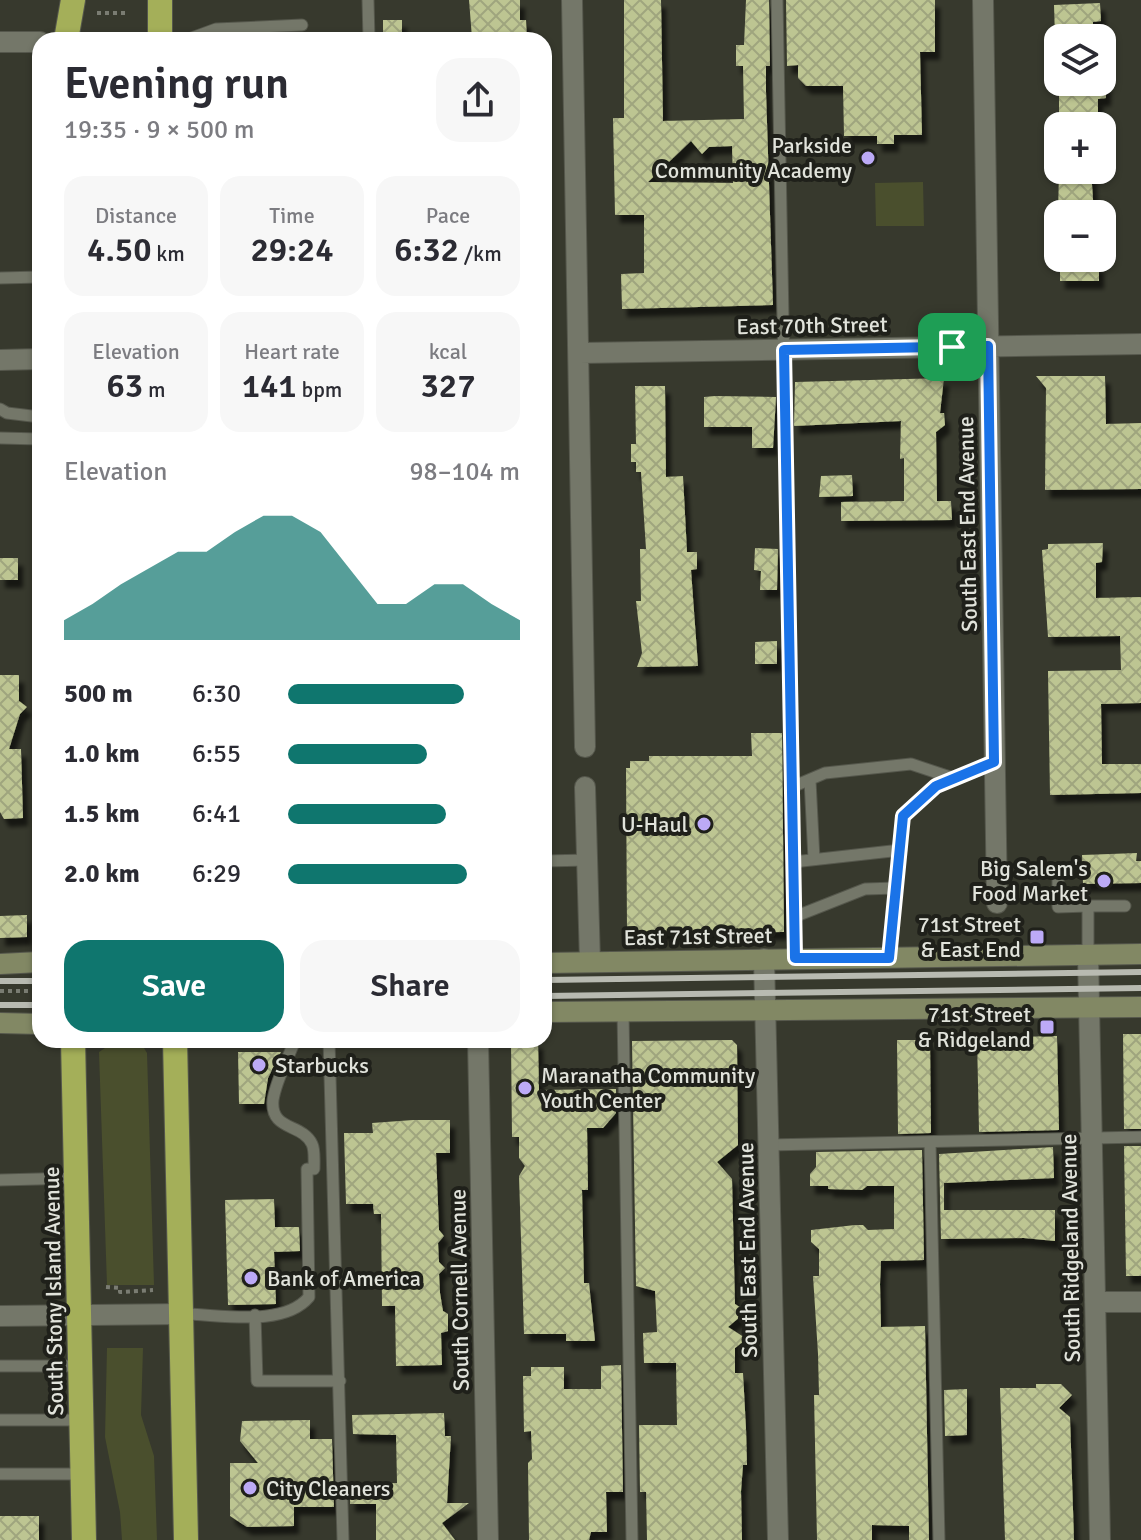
<!DOCTYPE html>
<html lang="en">
<head>
<meta charset="utf-8">
<style>
	:root { --surface:#fff; --page:#f7f7f7; --text:#2b2b33; --muted:#7c7c81; --accent:#0f766e }
	body { margin:0; font-family:Signika,sans-serif; background:var(--page); color:var(--text); height:100vh; display:flex; flex-direction:column; font-size:30px; white-space:nowrap }
	* { box-sizing:border-box; margin:0 }
	p { font-size:26px; color:var(--muted) }
	.icon { flex:none; width:44px; height:44px; fill:none; stroke:currentColor; stroke-width:2; stroke-linecap:round; stroke-linejoin:round }
	.map { position:relative; flex:1; overflow:hidden }
	.details { position:absolute; left:32px; top:32px; width:520px; height:1016px; display:flex; flex-direction:column; background:var(--surface); border-radius:24px; box-shadow:0 2px 6px #0004 }
	.details>* { flex:none }
	.tools { position:absolute; left:1044px; top:24px; display:grid; gap:16px }
	.tools a { display:grid; place-items:center; width:72px; height:72px; border-radius:16px; background:var(--surface); box-shadow:0 2px 6px #0004; font-size:40px }
	.pin { position:absolute; display:grid; place-items:center; width:68px; height:68px; color:#fff; margin:-34px; border-radius:16px; box-shadow:0 4px 12px #0006 }
	.round { display:grid; place-items:center; flex:none; width:84px; height:84px; border-radius:24px; background:var(--page) }
	.overview { display:flex; align-items:center; justify-content:space-between; height:136px; padding:0 32px }
	h1 { font-size:44px; font-weight:600; line-height:60px }
	.stats { display:grid; grid-template-columns:repeat(3,1fr); gap:12px; height:136px; padding:8px 32px }
	.stats div { display:grid; align-content:center; border-radius:20px; background:var(--page); text-align:center }
	.stats b { font-size:34px; font-weight:600 }
	.stats small { font-size:22px; font-weight:400 }
	.stats p { font-size:22px }
	.chart { height:224px; padding:16px 32px }
	.chart p { display:flex; justify-content:space-between }
	.chart svg { width:100%; height:144px; margin-top:8px; fill:var(--accent); opacity:.7 }
	.action { display:flex; gap:16px; margin-top:auto; padding:16px 32px }
	.action a { flex:1; height:92px; border-radius:24px; background:var(--accent); color:#fff; font-size:32px; font-weight:600; line-height:92px; text-align:center }
	.action a+a { background:var(--page); color:var(--text) }
	ul { padding:0 32px; list-style:none; font-size:26px }
	li { display:grid; grid-template-columns:128px 96px 1fr; align-items:center; height:60px }
	li i { height:20px; border-radius:10px; background:var(--accent) }
	.map>svg:first-child { display:block }
	.green { fill:#4a4f2d }
	.building { fill:url(#building-cross-hatch); fill-rule:evenodd; filter:url(#shadow) }
	.lines { fill:none; stroke-linecap:round; stroke-linejoin:round }
	.lane-casing { stroke:#55574c; stroke-width:13 }
	.street-casing { stroke:#55574c; stroke-width:22 }
	.secondary-casing { stroke:#55574c; stroke-width:22 }
	.highway-casing { stroke:#55574c; stroke-width:26 }
	.path { stroke:#7a7c72; stroke-width:4; stroke-dasharray:4 4; stroke-linecap:butt }
	.lane { stroke:#747769; stroke-width:11 }
	.street { stroke:#747769; stroke-width:20 }
	.secondary { stroke:#828864; stroke-width:20 }
	.highway { stroke:#a4af59; stroke-width:24 }
	.rail { stroke:#b8bab1; stroke-width:6 }
	.route-casing { stroke:#fff; stroke-width:16 }
	.route { stroke:#1a73e8; stroke-width:10 }
	.poi-dot { fill:#bcaaf6; stroke:#1f201a; stroke-width:3 }
	.labels { text-anchor:middle; stroke-width:8; stroke-linejoin:round; paint-order:stroke }
	.poi-label { font-size:22px; fill:#e1e3db; stroke:#1f201a; text-anchor:end }
	.street-label { font-size:22px; fill:#e1e3db; stroke:#1f201a }
</style>
</head>
<body>
<div class="map">
<svg width="1141" height="1540" viewBox="0 0 1141 1540">
	<defs>
		<pattern id="building-cross-hatch" width="8" height="8" patternUnits="userSpaceOnUse" patternTransform="scale(2)"><rect width="8" height="8" fill="#bdc592"/><path d="M0 0l8 8M0 8l8-8" fill="none" stroke="#9fa57e"/></pattern>
		<filter id="shadow"><feDropShadow dx="5" dy="8" stdDeviation="2" flood-color="#0009"/></filter>
	</defs>
	<rect width="100%" height="100%" fill="#37392d"/>
	<!-- green -->
	<path class="green" d="M923,182L924,226H876L875,183Z
		M105,1048H144L147,1053L154,1285H107L99,1052Z
		M107,1348H143L141,1415L154,1456L157,1540H122L120,1512L105,1437Z"/>
	<!-- building -->
	<path class="building" d="M469,0H520V20H526L527,40L472,38Z
		M624,0H661L663,121L744,119L743,66H736V45H744L746,0H769L770,66H766V92L773,305L622,309L621,274L644,273V215H615L613,118H624ZM691,141L702,154L709,147L732,146L733,183L648,182Z
		M786,0H935V52H920L922,135H894V144H877V136H844L843,86H806L798,78V65L787,66Z
		M1100,3L1101,21L1093,22V38H1055L1054,5Z
		M383,20H402V39L383,40Z
		M1106,83V98L1098,99V126H1059V84Z
		M1059,170H1091L1094,214H1058Z
		M1099,264V281H1060V265Z
		M1036,376H1105L1106,424L1141,423V489L1045,490L1046,388Z
		M944,378L940,413H944L945,425L936,432L937,501H951L952,520L841,521V502L904,501V458L900,459L901,421L794,426L795,382Z
		M635,386H665L666,477L683,476L687,552H697V569L691,570L698,666L637,667L642,653L636,601H641L640,549H646L641,472H636V462H631V444H636Z
		M715,396L776,397L773,448H752V427H704V397Z
		M852,475L853,496L819,497L821,476Z
		M1103,543L1102,562L1096,563V598L1141,597V703L1101,704L1102,764H1141V793L1050,795L1048,671L1121,670L1120,636L1048,637L1042,550L1048,549V544Z
		M755,548L778,549L777,590H760L761,571L754,570Z
		M0,558H18V580H0Z
		M777,641V664H755V642Z
		M0,675H19V701L27,707L20,714L9,749H21L23,818L4,819L0,812Z
		M751,733H782L784,932L627,933L626,768H630V761H649V756H752Z
		M1137,853L1136,861H1141V883L1083,884L1082,855Z
		M27,915V937L0,938V916Z
		M1123,1034H1141V1129H1124Z
		M1057,1036L1059,1130L979,1132L977,1038Z
		M732,1040L737,1045L738,1145L717,1162L732,1179L735,1304L741,1308V1316L728,1327L747,1339L735,1348V1373H743L746,1429L747,1465H743L741,1491L742,1540H647L646,1492H640L639,1425H677L676,1363H644L643,1333L657,1332L655,1291L636,1286L632,1041Z
		M897,1040H930L931,1133L898,1134Z
		M538,1041L539,1090L616,1089V1113L603,1128H587L588,1190H582L584,1283H589L595,1341H566V1334H524L519,1176L525,1166L519,1158V1137H512L511,1042Z
		M238,1052H281L268,1078L264,1104H239Z
		M413,1120H450V1153H436L439,1230L444,1236L438,1243L439,1262L445,1268L439,1274L440,1293L443,1311L448,1314V1331L441,1333L442,1365L396,1366L395,1306H382L381,1214H374L373,1204H346L344,1133H373L372,1123Z
		M1124,1146H1141V1276H1126Z
		M1053,1147L1054,1178L944,1183V1210H1055V1241L1024,1238L941,1239L939,1154Z
		M922,1150L924,1260L881,1261L880,1284L881,1327L925,1326L929,1540H909V1526L872,1525V1540H817L814,1395H819L818,1354L813,1276H819V1249L811,1242V1230L855,1225H863L868,1230L894,1229V1186H867L862,1190L828,1189V1186H810V1174L816,1167V1152Z
		M274,1199L275,1227H299L300,1251L274,1252L276,1304L228,1305L225,1200Z
		M621,1365L623,1492H606L607,1532H591L589,1540H529L528,1463L532,1459L531,1431L524,1432L523,1376H531V1367H564V1389H601V1366Z
		M1036,1384H1061L1072,1395L1059,1408L1070,1417L1074,1540H1005L1000,1388H1036Z
		M967,1389V1435L945,1436L944,1390Z
		M444,1413L445,1436H451L447,1503H469L442,1523L455,1540H376V1504H350V1484L397,1483L396,1435L353,1434L352,1415Z
		M310,1420V1439H332L334,1507H294V1526L247,1527L230,1516V1463H258L240,1441L242,1421Z
		M0,1516H39V1540H0Z"/>
	<g class="lines">
		<defs>
			<path id="lane" d="M368,0L369,40
				M777,0L795,958
				M186,40L216,29L302,25
				M0,278L40,277
				M0,409L7,413L40,417
				M0,438L40,439
				M810,780L814,859
				M792,787L825,773L911,764L953,778
				M544,861L588,860
				M793,862L901,850
				M1058,873V907L1088,906
				M794,917L865,889L896,888
				M1088,955V906H1125
				M889,958L903,816L936,786L994,762
				M623,1012L632,1540
				M295,1040C288,1059 276,1080 273,1100C270,1131 302,1123 312,1144C315,1150 314,1161 314,1169
				M329,1040L343,1540
				M930,1142L939,1540
				M768,1145L1141,1137
				M0,1180L76,1178
				M182,1314C219,1314 283,1328 309,1297L307,1169
				M255,1315L257,1381H340
				M0,1366H80
				M0,1420H82
				M0,1474H83"/>
			<path id="street" d="M572,0L585,747
				M983,0L997,903
				M0,42H40
				M580,353L1141,344
				M0,360L40,359
				M585,787L590,962
				M1088,955L1100,1540
				M764,959L778,1540
				M478,1040L488,1540
				M1095,1302H1141
				M0,1316L182,1314"/>
			<path id="secondary" d="M544,963L1141,954
				M0,964L40,962
				M544,1012L1141,1007
				M0,1023L40,1024"/>
			<path id="highway" d="M160,0V40
				M66,40L73,0
				M73,1040L84,1540
				M175,1040L186,1540"/>
		</defs>
		<!-- lane casing -->
		<use href="#lane" class="lane-casing"/>
		<!-- street casing -->
		<use href="#street" class="street-casing"/>
		<!-- secondary casing -->
		<use href="#secondary" class="secondary-casing"/>
		<!-- highway casing -->
		<use href="#highway" class="highway-casing"/>
		<!-- path -->
		<path class="path" d="M97,13H127
			M0,991H30
			M99,1043L147,1042
			M106,1287L120,1288V1292L153,1290"/>
		<!-- lane -->
		<use href="#lane" class="lane"/>
		<!-- street -->
		<use href="#street" class="street"/>
		<!-- secondary -->
		<use href="#secondary" class="secondary"/>
		<!-- highway -->
		<use href="#highway" class="highway"/>
		<!-- rail -->
		<path class="rail" d="M544,980L1141,972
			M0,981H40
			M544,996L1141,988
			M0,1005H40"/>
	</g>
	<g class="lines">
		<defs>
			<path id="route" d="M988,346L994,762L936,786L903,816L889,958H795L784,350Z"/>
		</defs>
		<!-- route casing -->
		<use href="#route" class="route-casing"/>
		<!-- route -->
		<use href="#route" class="route"/>
	</g>
	<!-- markers -->
	<g class="poi-dot">
		<circle cx="868" cy="158" r="8"/>
		<circle cx="704" cy="824" r="8"/>
		<circle cx="1104" cy="881" r="8"/>
		<rect x="1029" y="929" width="16" height="16" rx="4"/>
		<rect x="1039" y="1019" width="16" height="16" rx="4"/>
		<circle cx="259" cy="1065" r="8"/>
		<circle cx="525" cy="1088" r="8"/>
		<circle cx="251" cy="1278" r="8"/>
		<circle cx="250" cy="1488" r="8"/>
	</g>
	<g class="labels">
		<!-- poi labels -->
		<g class="poi-label">
			<text x="852" y="153">Parkside<tspan x="852" dy="25">Community Academy</tspan></text>
			<text x="688" y="832">U-Haul</text>
			<text x="1088" y="876">Big Salem's<tspan x="1088" dy="25">Food Market</tspan></text>
			<text x="1021" y="932">71st Street<tspan x="1021" dy="25">&amp; East End</tspan></text>
			<text x="1031" y="1022">71st Street<tspan x="1031" dy="25">&amp; Ridgeland</tspan></text>
			<text x="275" y="1073" text-anchor="start">Starbucks</text>
			<text x="541" y="1083" text-anchor="start">Maranatha Community<tspan x="541" dy="25">Youth Center</tspan></text>
			<text x="267" y="1286" text-anchor="start">Bank of America</text>
			<text x="266" y="1496" text-anchor="start">City Cleaners</text>
		</g>
		<!-- street labels -->
		<g class="street-label">
			<text transform="translate(812 325) rotate(-1)" y="8">East 70th Street</text>
			<text transform="translate(967 524) rotate(-91)" y="8">South East End Avenue</text>
			<text transform="translate(698 936) rotate(-1)" y="8">East 71st Street</text>
			<text transform="translate(1070 1248) rotate(-91)" y="8">South Ridgeland Avenue</text>
			<text transform="translate(747 1250) rotate(-91)" y="8">South East End Avenue</text>
			<text transform="translate(459 1290) rotate(-91)" y="8">South Cornell Avenue</text>
			<text transform="translate(53 1291) rotate(-91)" y="8">South Stony Island Avenue</text>
		</g>
	</g>
</svg>
<div class="tools">
<a><svg class="icon" aria-label="layers" viewBox="0 0 24 24"><path d="M12 4l9 5-9 5-9-5zM3 14l9 5 9-5"/></svg></a>
<a>+</a>
<a>−</a>
</div>
<div class="pin" style="left:952px;top:347px;background:#1e9e55"><svg class="icon" aria-label="arrive" viewBox="0 0 24 24"><path d="M6 21V4h12l-3 4 3 4H6"/></svg></div>
<section class="details">
<div class="overview"><div><h1>Evening run</h1><p>19:35 · 9 × 500 m</p></div><a class="round"><svg class="icon" aria-label="share" viewBox="0 0 24 24"><path d="M12 15V3M7 8l5-5 5 5M5 13v7h14v-7"/></svg></a></div>
<div class="stats">
<div><p>Distance</p><b>4.50<small> km</small></b></div>
<div><p>Time</p><b>29:24</b></div>
<div><p>Pace</p><b>6:32<small> /km</small></b></div>
</div>
<div class="stats">
<div><p>Elevation</p><b>63<small> m</small></b></div>
<div><p>Heart rate</p><b>141<small> bpm</small></b></div>
<div><p>kcal</p><b>327</b></div>
</div>
<div class="chart"><p><span>Elevation</span>98–104 m</p>
<svg viewBox="0 0 160 44" preserveAspectRatio="none"><path d="M0 44V38L10 33L20 27L30 22L40 17L50 17L60 11L70 6L80 6L90 11L100 22L110 33L120 33L130 27L140 27L150 33L160 38V44z"/></svg>
</div>
<ul>
<li><b>500 m</b>6:30<i style="width:76%"></i></li>
<li><b>1.0 km</b>6:55<i style="width:60%"></i></li>
<li><b>1.5 km</b>6:41<i style="width:68%"></i></li>
<li><b>2.0 km</b>6:29<i style="width:77%"></i></li>
</ul>
<div class="action"><a>Save</a><a>Share</a></div>
</section>
</div>
</body>
</html>
